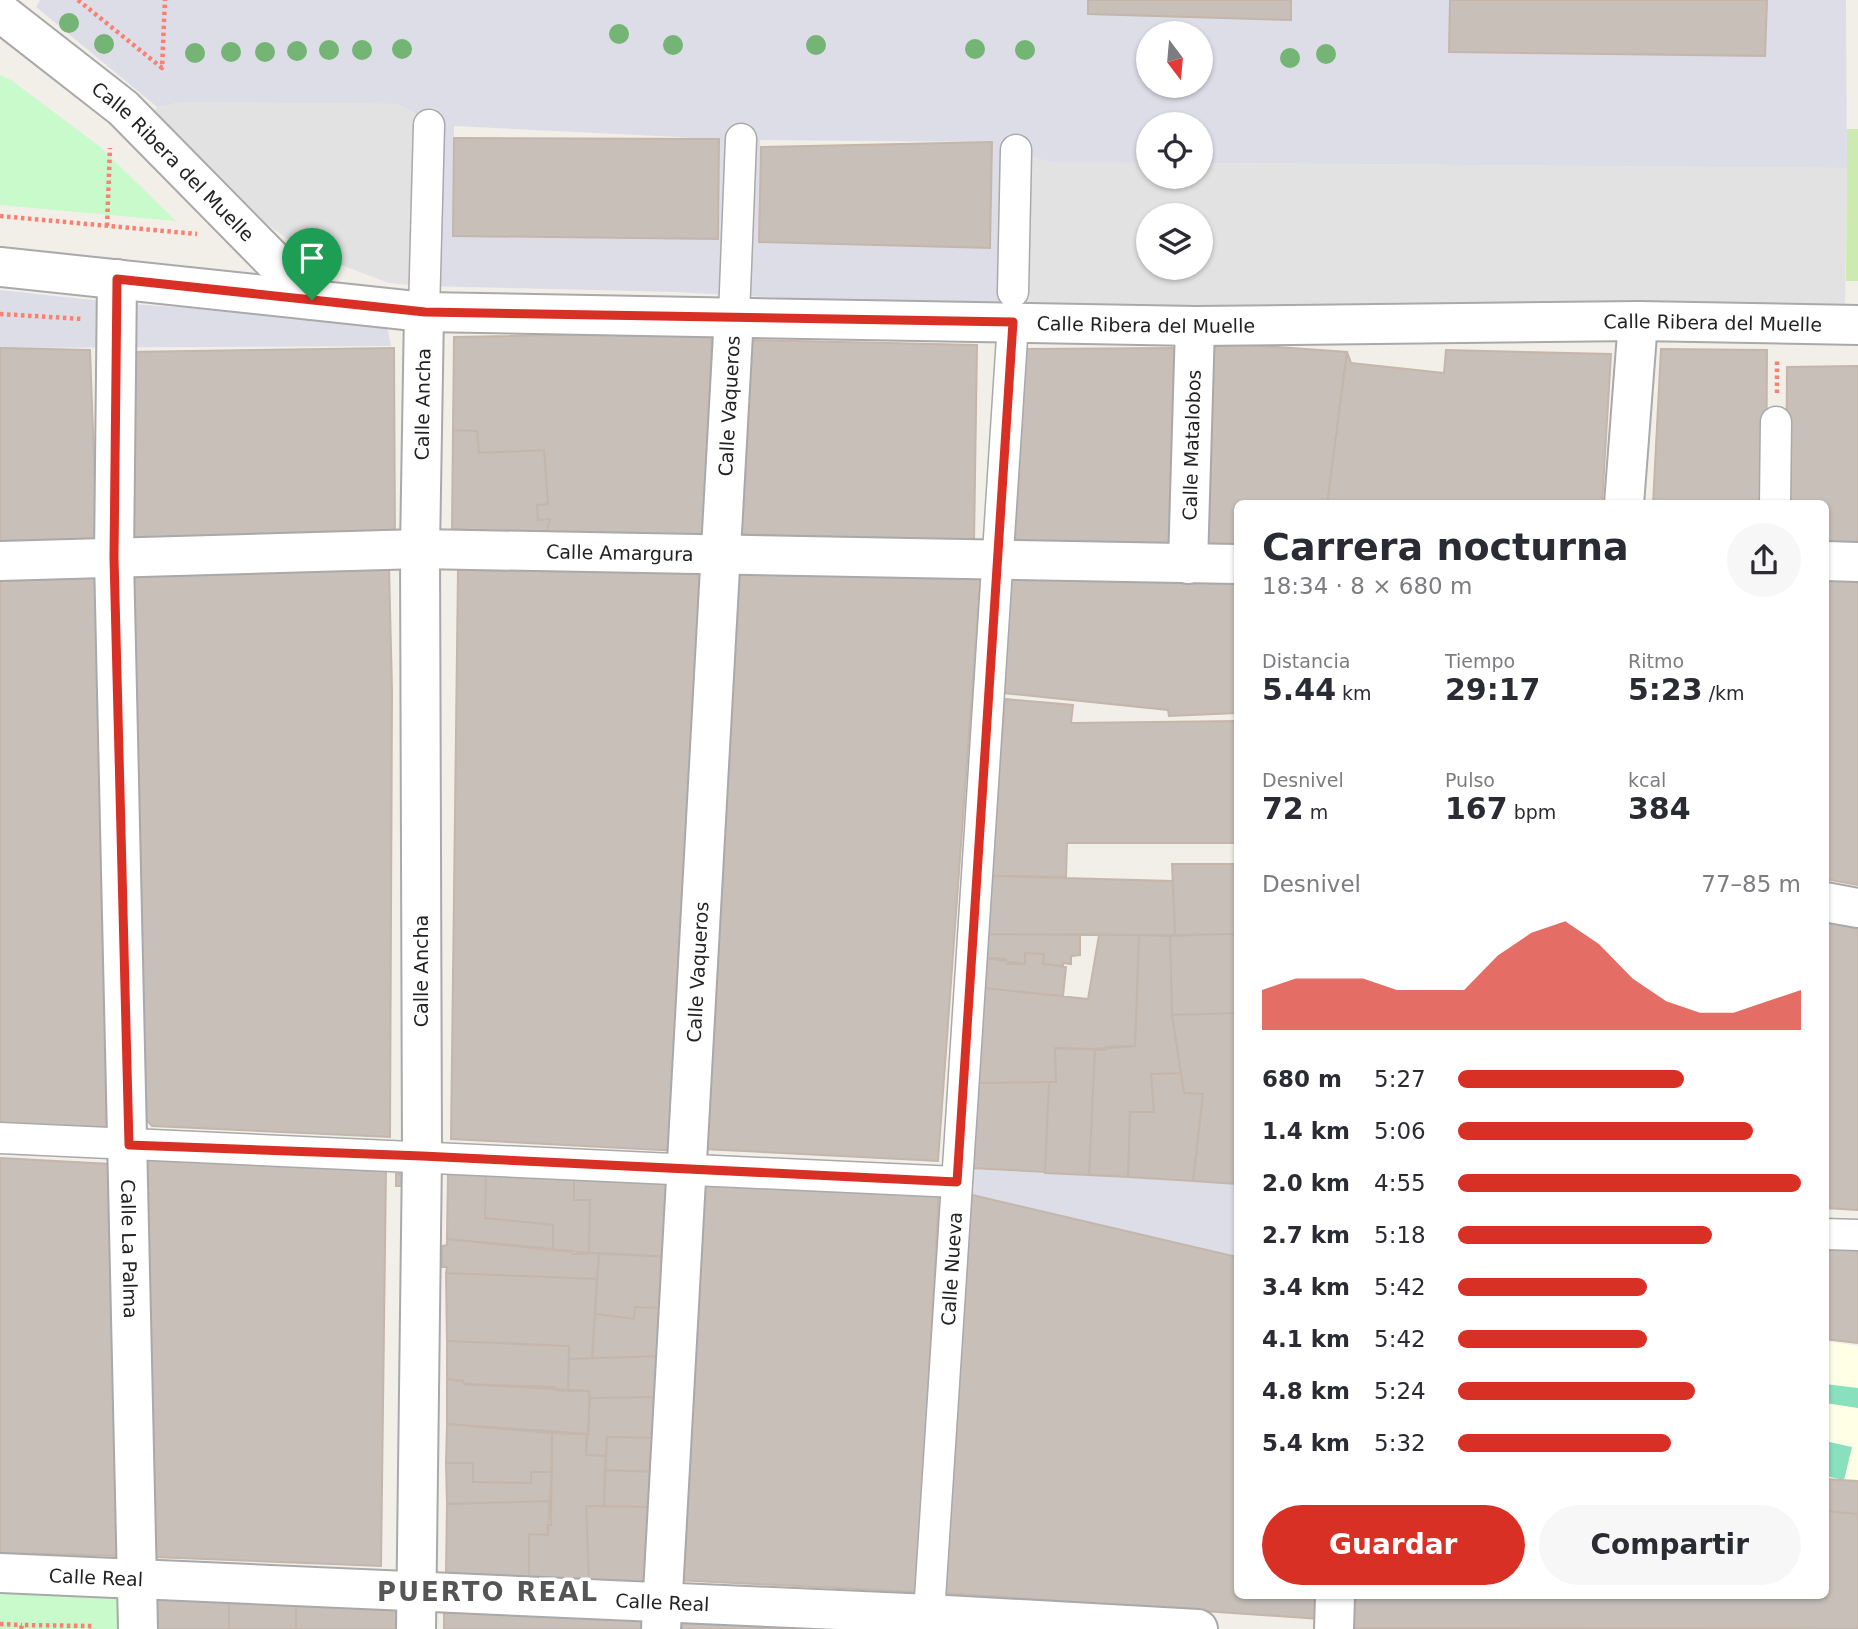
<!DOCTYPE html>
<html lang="es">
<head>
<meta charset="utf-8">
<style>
	:root { --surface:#fff; --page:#f7f7f7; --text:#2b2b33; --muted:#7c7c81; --accent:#d93025 }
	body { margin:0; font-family:"DejaVu Sans",sans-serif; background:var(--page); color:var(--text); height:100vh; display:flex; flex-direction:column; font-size:26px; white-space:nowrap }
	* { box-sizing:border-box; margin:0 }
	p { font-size:23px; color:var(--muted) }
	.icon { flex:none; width:38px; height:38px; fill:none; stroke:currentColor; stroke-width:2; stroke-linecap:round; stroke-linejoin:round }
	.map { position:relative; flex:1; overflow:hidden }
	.details { position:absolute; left:1234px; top:500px; width:595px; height:1099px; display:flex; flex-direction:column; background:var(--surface); border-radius:10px; box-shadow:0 2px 5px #0004 }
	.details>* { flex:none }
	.needle { width:46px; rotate:164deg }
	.buttons { position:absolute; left:1136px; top:21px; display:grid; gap:14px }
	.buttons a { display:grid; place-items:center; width:77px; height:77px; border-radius:50%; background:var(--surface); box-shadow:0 2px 5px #0004; font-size:35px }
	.pin { position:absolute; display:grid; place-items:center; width:60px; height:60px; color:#fff; margin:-72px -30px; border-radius:50% 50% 50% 0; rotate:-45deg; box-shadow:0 0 7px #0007 }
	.pin .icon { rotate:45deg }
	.round { display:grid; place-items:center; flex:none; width:74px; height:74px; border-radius:37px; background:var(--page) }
	.head { display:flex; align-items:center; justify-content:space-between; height:119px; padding:0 28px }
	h1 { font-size:38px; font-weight:700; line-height:52px }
	.stats { display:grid; grid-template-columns:repeat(3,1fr); gap:10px; height:119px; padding:7px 28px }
	.stats div { display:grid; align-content:center }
	.stats b { font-size:30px; font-weight:700 }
	.stats small { font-size:19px; font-weight:400 }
	.stats p { font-size:19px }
	.chart { height:196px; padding:14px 28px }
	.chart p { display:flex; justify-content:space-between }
	.chart svg { width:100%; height:126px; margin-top:7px; fill:var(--accent); opacity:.7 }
	.cta { display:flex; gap:14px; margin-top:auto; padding:14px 28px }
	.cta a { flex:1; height:80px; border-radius:42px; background:var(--accent); color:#fff; font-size:28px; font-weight:700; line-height:80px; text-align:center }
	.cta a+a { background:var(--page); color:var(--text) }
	ul { padding:0 28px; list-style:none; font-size:23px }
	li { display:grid; grid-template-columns:112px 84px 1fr; align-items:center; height:52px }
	li i { height:18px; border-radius:9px; background:var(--accent) }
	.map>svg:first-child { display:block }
	.education { fill:#ffffe5 }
	.grass { fill:#cdebb0 }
	.park { fill:#c8facc }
	.pitch { fill:#88e0be }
	.parking { fill:#e2e2e2; fill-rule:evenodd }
	.plaza { fill:#dddde8; fill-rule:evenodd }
	.building { fill:#c7bfb8; stroke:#c4b6ab; stroke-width:2 }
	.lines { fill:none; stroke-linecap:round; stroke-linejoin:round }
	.pedestrian-casing { stroke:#a9a9a9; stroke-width:33 }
	.minor-casing { stroke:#a9a9a9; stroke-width:42 }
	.tertiary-casing { stroke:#a9a9a9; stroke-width:42 }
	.path { stroke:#fa8072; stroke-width:4.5; stroke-dasharray:3.5 3.5; stroke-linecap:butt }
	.pedestrian { stroke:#fff; stroke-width:30 }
	.minor { stroke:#fff; stroke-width:38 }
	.tertiary { stroke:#fff; stroke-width:38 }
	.tree { fill:#74b475 }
	.route-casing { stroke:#fff; stroke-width:14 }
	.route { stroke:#d93025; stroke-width:9 }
	.labels { text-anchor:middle; stroke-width:7; stroke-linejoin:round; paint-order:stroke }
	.street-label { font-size:19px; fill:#222; stroke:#fff }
	.district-label { font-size:26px; font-weight:bold; letter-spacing:2px; fill:#555; stroke:#fff }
</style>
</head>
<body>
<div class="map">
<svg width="1858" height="1629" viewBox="0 0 1858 1629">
	<rect width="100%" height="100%" fill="#f2efe9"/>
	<!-- education -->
	<path class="education" d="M1825,1341L1858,1346V1481L1825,1479Z"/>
	<!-- grass -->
	<path class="grass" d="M1847,129H1858V281H1846Z"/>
	<!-- park -->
	<path class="park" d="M0,75L11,80L99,146L176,221L0,205Z
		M0,1593L123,1599V1629H0Z"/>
	<!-- pitch -->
	<path class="pitch" d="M1825,1384L1858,1388V1408L1825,1403Z
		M1825,1441L1852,1447L1844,1480L1825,1476Z"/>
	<!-- parking -->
	<path class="parking" d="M183,102L397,104L414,113L429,125L421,286L389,283L309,253L253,215L153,114L157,107Z
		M1016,150L1148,163V177H1200L1201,163L1847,168L1845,307L1014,305ZM1148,215H1200V268H1148Z"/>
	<!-- plaza -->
	<path class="plaza" d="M40,0H1088V14L1270,18L1291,0H1450V52L1765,56L1767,0H1846L1847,168L1201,163L1200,124H1148V163L1050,162L1016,151L1014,305H911L675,292L421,286L428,125L414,113L397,104L183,102L157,107L36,7ZM1148,33H1200V86H1148ZM454,126L719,139L718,239L453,236ZM760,140L991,142L990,248L759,241Z
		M0,290L130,304L386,321L391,346L0,348Z
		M958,1168L1237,1184V1257L956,1193Z"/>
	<!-- building -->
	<path class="building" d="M1088,0H1291V20L1088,14Z
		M1450,0H1767L1765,56L1449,52Z
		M454,138L719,139L718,239L453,236Z
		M992,142L990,248L759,242L761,147Z
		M712,332L705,539L546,534L550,519L538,520L537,505L548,504L544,450L479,453L477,431L453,430L454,337Z
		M748,340L977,345L974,542L736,534Z
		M1208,342L1347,352L1327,504H1237V545H1205Z
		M0,348L90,350L97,540L0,544Z
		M394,348L395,545L129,550L127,352Z
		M1176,348L1173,547L1015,544L1026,349Z
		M1661,349L1767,350L1766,504H1653Z
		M1446,350L1611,354L1602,504H1327L1347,352L1351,363L1444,373Z
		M1858,366V543L1825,542V504H1786L1787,367Z
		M453,430L477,431L479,453L544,450L548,504L537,505L538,520L550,519L546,534L452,529Z
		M737,564L981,569L938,1161L703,1149Z
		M389,566L392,691L390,1137L152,1126L143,1116L132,573Z
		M704,566L678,1151L451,1139L458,569Z
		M1003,568L1237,572V713L1169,716L1168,710L1003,693Z
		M95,569L110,1128L0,1124V572Z
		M1825,572L1858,573V885L1825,879Z
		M1005,699L1073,705L1071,723L1237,721V843H1067L1066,877L991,876Z
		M1172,864H1237V934L1175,935Z
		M991,876L1173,881L1175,935L988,934Z
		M1825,914L1858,920V1210L1825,1208Z
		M988,934L1080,935V955L1071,956V964L1063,963V966L1043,964L1044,954L1025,953V964H1007L1006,959L986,958Z
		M1222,934H1237V1013L1172,1015L1170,936Z
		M1099,935H1139L1135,1046L1106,1047L1105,1050L1055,1048L1056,1082L977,1083L984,988L1088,999Z
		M1139,935L1170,936L1172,1015L1181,1073L1151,1074L1154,1112H1130L1128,1177L1089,1175L1095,1049L1135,1046Z
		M1025,953L1044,954L1043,964L1066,967L1063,996L984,988L986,958L1025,964Z
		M1237,1013V1184L1193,1181L1203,1094L1184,1093L1172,1015Z
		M1055,1048L1095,1049L1089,1175L1045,1173L1049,1082H1056Z
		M1181,1073L1184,1093L1203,1094L1193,1181L1128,1177L1130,1112H1154L1151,1074Z
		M1049,1082L1045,1172L971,1168L977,1083Z
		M143,1154L386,1167L381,1566L154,1557Z
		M0,1158L111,1164L121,1556L0,1553Z
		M396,1174H410L409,1186H396Z
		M448,1174L486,1175L485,1218L553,1225V1250L447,1239Z
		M486,1175L574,1178V1200H590L589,1253L553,1250V1225L485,1218Z
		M574,1178L674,1182L670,1257L589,1253L590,1200H574Z
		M704,1183L939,1193L917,1592L676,1580Z
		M968,1194L1237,1257V1596H1321L1320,1619L943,1593Z
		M447,1239L573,1251V1254L599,1253L597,1279L446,1273L447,1267H442V1246L447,1245Z
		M1825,1242L1858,1244V1343L1825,1339Z
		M599,1253L670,1257L667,1308L635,1307L634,1319L595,1314Z
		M446,1273L597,1279L592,1358L569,1359V1346L447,1341Z
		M635,1307L667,1308L664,1356L592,1358L595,1314L634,1319Z
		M447,1341L569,1346L568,1391L555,1390V1387L464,1384L463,1381L447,1379Z
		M664,1356L662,1397L590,1398L589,1391H568L569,1359Z
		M447,1379L463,1381L464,1384L589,1391V1434L447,1424Z
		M662,1397L659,1438L607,1437L606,1456L586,1455L590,1398Z
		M447,1424L552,1433V1472H531V1483L473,1482V1463H446Z
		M552,1433L586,1434V1455L606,1456L604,1506H586L589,1581L529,1577V1534L548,1535L547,1525H551Z
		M607,1437L659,1438L657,1472L605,1470Z
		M446,1463H473V1482L531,1483V1472H552L550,1501L447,1504Z
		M605,1470L657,1472L655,1507L604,1506Z
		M1825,1479L1858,1481V1514L1825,1511Z
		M550,1501L548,1535L529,1534V1577L446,1573L447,1504Z
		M586,1506L655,1507L651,1584L589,1581Z
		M1825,1511L1858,1514V1629L1348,1628L1349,1596H1825Z
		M152,1598L229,1601V1629H152Z
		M229,1601L296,1605V1629H229Z
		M296,1605L399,1609V1629H296Z
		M444,1612L646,1614L645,1629H444Z
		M670,1617L759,1620V1629H669Z
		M759,1620L812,1624V1629H759Z"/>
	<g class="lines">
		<defs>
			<g id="pedestrian">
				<path d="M1013,292L1016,150"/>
				<path d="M424,312L429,125"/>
				<path d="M734,316L741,139"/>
				<path d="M1775,504L1776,422"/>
				<path d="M0,1138L956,1182"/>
				<path d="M1825,1234L1858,1235"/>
				<path id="s1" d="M929,1614L1013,322"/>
			</g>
			<g id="minor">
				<path id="s2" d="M117,279L114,558L138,1629"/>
				<path d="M1624,504L1638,321"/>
				<path id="s3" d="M0,561L420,549L1237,564"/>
				<path d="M1825,561L1858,562"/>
				<path id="s4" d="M1188,564L1195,326"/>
				<path d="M1825,902L1858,908"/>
				<path id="s5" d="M416,1629L422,1155L420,549L424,312"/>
				<path id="s6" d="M661,1629L734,316"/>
				<path d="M1334,1629L1335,1596"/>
			</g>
			<g id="tertiary">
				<path id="s7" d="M0,12L123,108L312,300L424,312L1195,326L1638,321L1858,325"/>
				<path d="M0,267L312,300"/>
				<path id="s8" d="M0,1573L929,1614L1198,1629"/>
			</g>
		</defs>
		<!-- pedestrian casing -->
		<use href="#pedestrian" class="pedestrian-casing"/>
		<!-- minor casing -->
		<use href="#minor" class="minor-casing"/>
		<!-- tertiary casing -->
		<use href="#tertiary" class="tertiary-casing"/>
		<!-- path -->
		<path class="path" d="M78,0L162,68L165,0
			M0,216L197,234
			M107,226L110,148
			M0,314L83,319
			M1777,393V360
			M0,1624L22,1625
			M21,1629L22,1625L92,1626V1629"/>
		<!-- pedestrian -->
		<use href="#pedestrian" class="pedestrian"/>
		<!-- minor -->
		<use href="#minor" class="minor"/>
		<!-- tertiary -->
		<use href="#tertiary" class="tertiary"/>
	</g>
	<!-- trees -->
	<g class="tree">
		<circle cx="69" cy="23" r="10"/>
		<circle cx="619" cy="34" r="10"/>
		<circle cx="104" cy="44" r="10"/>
		<circle cx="673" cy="45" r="10"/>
		<circle cx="816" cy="45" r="10"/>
		<circle cx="402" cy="49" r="10"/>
		<circle cx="975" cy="49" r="10"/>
		<circle cx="329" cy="50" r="10"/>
		<circle cx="362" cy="50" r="10"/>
		<circle cx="1025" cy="50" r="10"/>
		<circle cx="297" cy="51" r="10"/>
		<circle cx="231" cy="52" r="10"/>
		<circle cx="265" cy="52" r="10"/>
		<circle cx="195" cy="53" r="10"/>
		<circle cx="1326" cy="54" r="10"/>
		<circle cx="1290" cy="58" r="10"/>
	</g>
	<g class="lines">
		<defs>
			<path id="route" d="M117,279L425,312L1013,322L957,1182L422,1156L129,1145L114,558Z"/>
		</defs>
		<!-- route casing -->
		<use href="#route" class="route-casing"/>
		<!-- route -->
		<use href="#route" class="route"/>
	</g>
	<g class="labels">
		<!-- street labels -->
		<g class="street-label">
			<text dy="7" stroke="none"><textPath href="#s7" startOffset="229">Calle Ribera del Muelle</textPath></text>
			<text dy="7" stroke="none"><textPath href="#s7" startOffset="1827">Calle Ribera del Muelle</textPath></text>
			<text dy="7" stroke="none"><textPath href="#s7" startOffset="1260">Calle Ribera del Muelle</textPath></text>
			<text dy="7" stroke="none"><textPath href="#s5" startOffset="1225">Calle Ancha</textPath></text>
			<text dy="7" stroke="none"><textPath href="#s6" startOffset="1225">Calle Vaqueros</textPath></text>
			<text dy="7" stroke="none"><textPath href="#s4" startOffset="119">Calle Matalobos</textPath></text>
			<text dy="7" stroke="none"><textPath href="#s3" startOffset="620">Calle Amargura</textPath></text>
			<text transform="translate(421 971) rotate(-90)" y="7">Calle Ancha</text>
			<text dy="7" stroke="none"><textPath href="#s6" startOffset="658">Calle Vaqueros</textPath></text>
			<text dy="7" stroke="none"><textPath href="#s2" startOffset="970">Calle La Palma</textPath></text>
			<text dy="7" stroke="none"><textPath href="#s1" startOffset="346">Calle Nueva</textPath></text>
			<text dy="7" stroke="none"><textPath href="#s8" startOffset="96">Calle Real</textPath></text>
			<text dy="7" stroke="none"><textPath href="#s8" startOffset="663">Calle Real</textPath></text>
		</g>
		<!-- district labels -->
		<g class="district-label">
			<text x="488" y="1601">PUERTO REAL</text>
		</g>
	</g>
</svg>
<div class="buttons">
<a><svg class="needle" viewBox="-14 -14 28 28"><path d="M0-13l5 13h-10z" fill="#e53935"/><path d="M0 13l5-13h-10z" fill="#7c7c81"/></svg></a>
<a><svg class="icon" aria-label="locate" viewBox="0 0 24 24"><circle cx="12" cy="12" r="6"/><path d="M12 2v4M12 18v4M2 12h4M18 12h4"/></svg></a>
<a><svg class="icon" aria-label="layers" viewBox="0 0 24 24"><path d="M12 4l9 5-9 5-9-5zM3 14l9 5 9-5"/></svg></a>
</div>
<div class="pin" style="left:312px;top:300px;background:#1e9e55"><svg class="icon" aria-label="arrive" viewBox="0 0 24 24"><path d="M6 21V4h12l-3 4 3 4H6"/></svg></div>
<section class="details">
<div class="head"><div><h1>Carrera nocturna</h1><p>18:34 · 8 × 680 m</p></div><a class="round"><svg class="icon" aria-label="share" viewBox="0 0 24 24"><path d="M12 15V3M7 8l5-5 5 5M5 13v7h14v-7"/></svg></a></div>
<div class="stats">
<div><p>Distancia</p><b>5.44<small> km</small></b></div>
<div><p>Tiempo</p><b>29:17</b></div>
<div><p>Ritmo</p><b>5:23<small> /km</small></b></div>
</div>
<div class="stats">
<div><p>Desnivel</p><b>72<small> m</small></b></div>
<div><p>Pulso</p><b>167<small> bpm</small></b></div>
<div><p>kcal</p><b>384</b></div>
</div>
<div class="chart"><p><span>Desnivel</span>77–85 m</p>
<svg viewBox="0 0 160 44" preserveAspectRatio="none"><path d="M0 44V30L10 26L20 26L30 26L40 30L50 30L60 30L70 18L80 10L90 6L100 14L110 26L120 34L130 38L140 38L150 34L160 30V44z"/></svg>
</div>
<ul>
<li><b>680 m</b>5:27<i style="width:66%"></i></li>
<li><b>1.4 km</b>5:06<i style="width:86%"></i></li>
<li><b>2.0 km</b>4:55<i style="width:100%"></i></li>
<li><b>2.7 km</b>5:18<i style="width:74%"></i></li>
<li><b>3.4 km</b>5:42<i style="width:55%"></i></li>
<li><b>4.1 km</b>5:42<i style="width:55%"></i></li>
<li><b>4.8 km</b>5:24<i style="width:69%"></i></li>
<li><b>5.4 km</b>5:32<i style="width:62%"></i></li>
</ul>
<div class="cta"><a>Guardar</a><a>Compartir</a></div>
</section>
</div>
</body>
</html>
